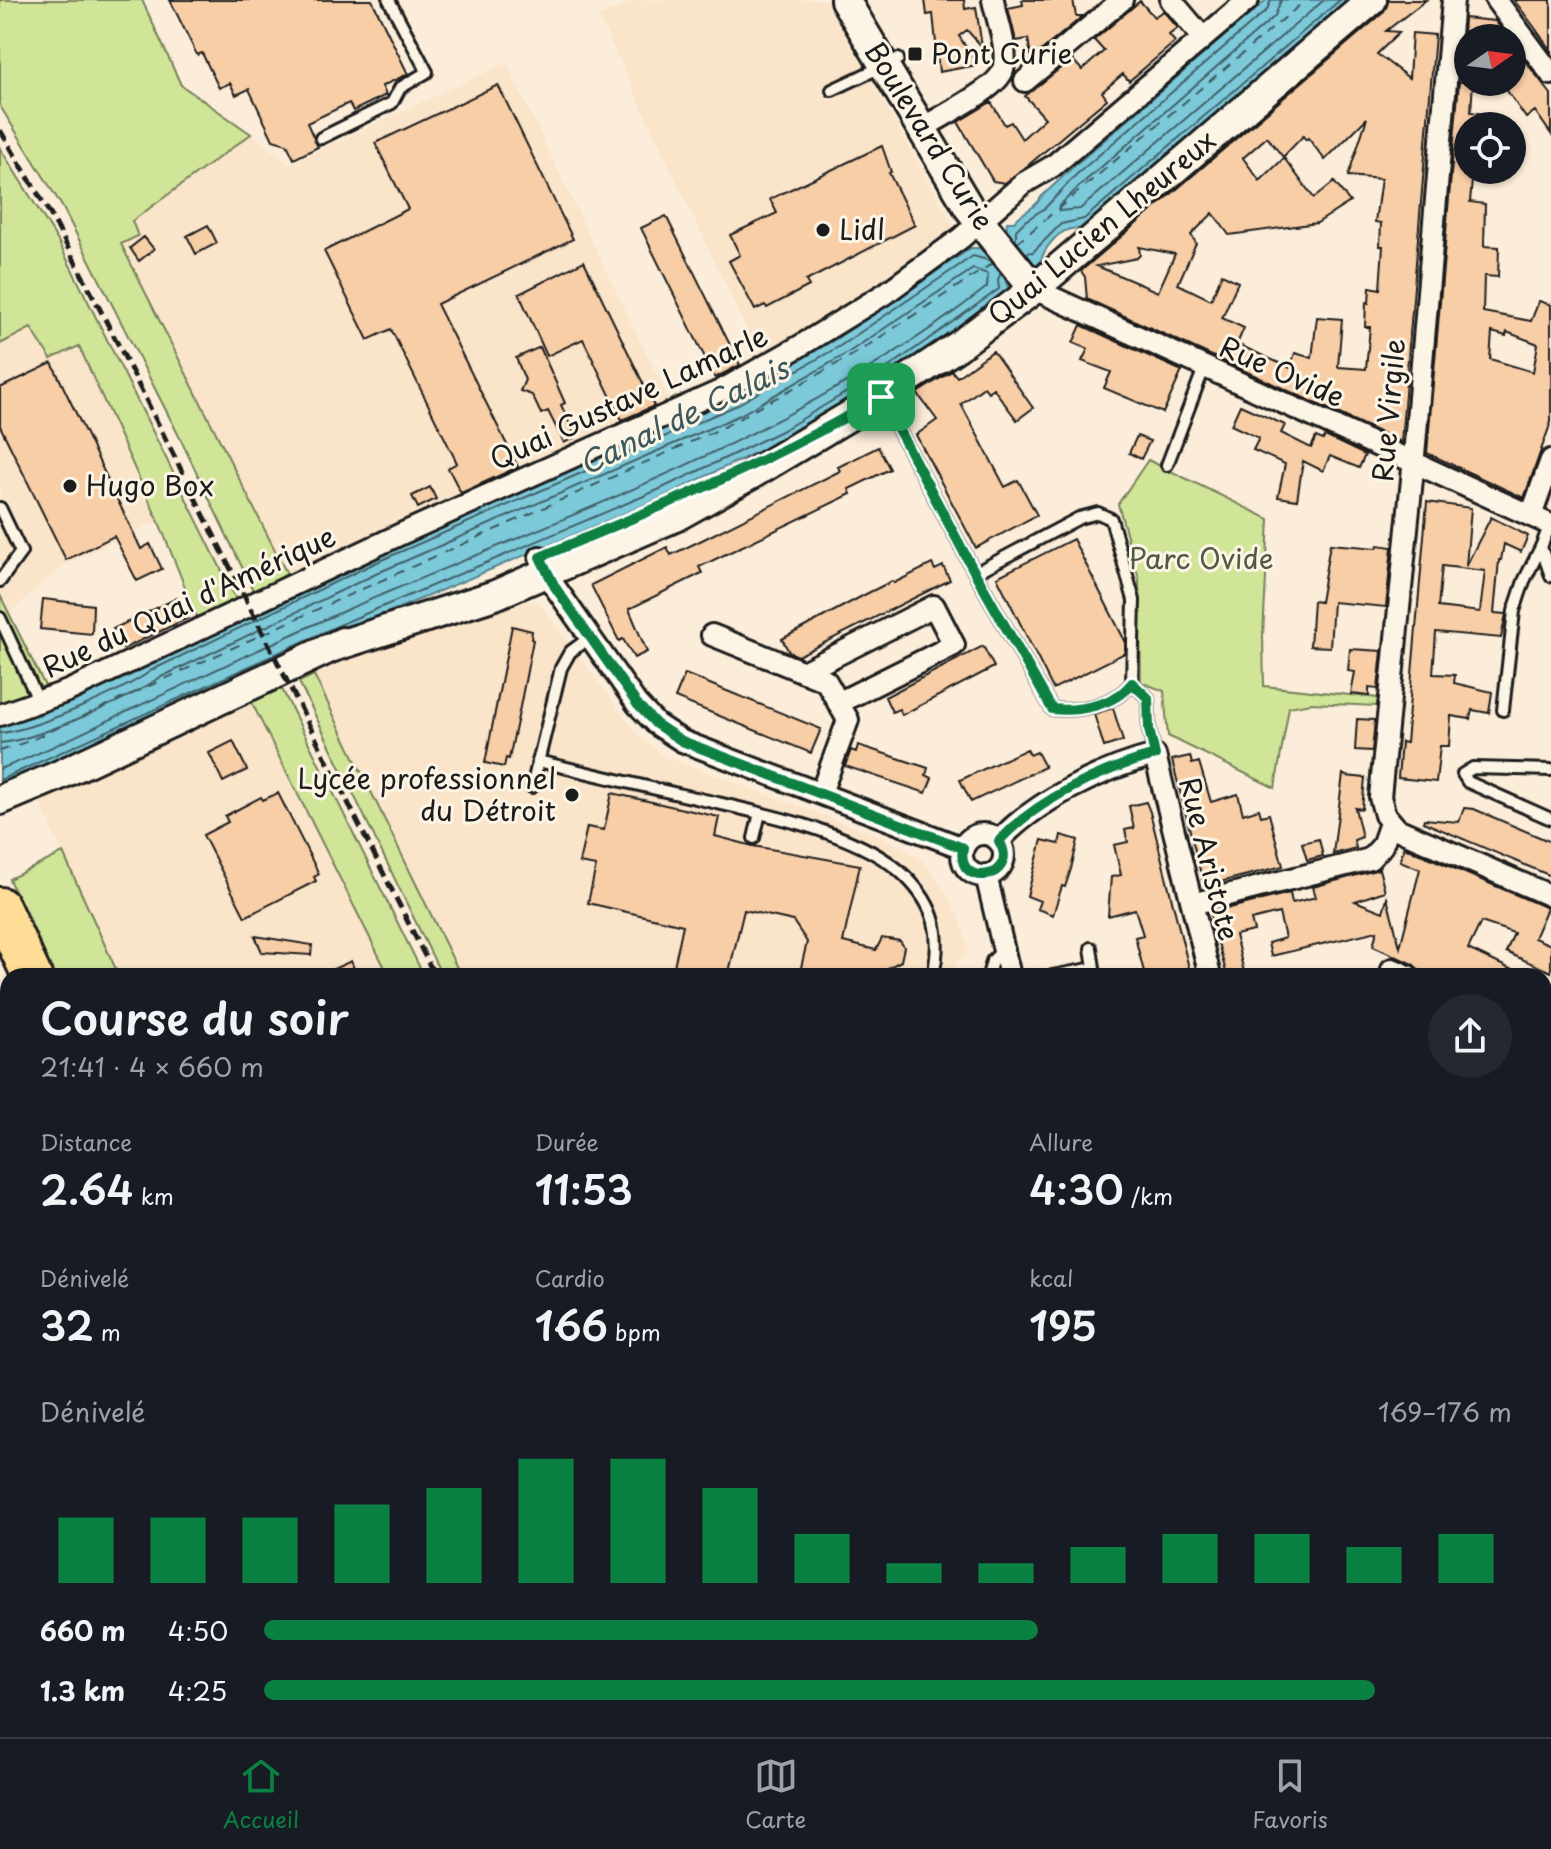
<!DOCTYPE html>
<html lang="fr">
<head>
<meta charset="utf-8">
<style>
	:root { --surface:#171b24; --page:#242831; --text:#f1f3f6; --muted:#9ea1a6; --line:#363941; --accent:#0b8043 }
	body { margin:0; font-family:"Playpen Sans",sans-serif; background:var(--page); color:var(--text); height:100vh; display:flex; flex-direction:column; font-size:30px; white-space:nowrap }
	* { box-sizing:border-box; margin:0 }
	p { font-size:26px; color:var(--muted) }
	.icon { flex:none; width:44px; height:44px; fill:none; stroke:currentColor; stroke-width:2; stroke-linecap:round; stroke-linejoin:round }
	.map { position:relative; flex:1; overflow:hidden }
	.side { position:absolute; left:0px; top:968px; width:1552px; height:770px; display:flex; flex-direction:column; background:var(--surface); border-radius:24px 24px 0 0; box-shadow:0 2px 6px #0004 }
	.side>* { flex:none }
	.needle { width:52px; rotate:76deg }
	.fabs { position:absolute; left:1454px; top:24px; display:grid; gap:16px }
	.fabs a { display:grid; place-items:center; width:72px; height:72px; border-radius:50%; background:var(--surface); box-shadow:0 2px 6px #0004; font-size:40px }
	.pin { position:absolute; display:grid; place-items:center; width:68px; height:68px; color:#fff; margin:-34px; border-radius:16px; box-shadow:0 4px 12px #0006 }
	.round { display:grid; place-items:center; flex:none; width:84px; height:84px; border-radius:42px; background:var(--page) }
	.summary { display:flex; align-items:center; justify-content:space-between; height:136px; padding:0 40px }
	h1 { font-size:44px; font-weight:600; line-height:60px }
	.stats { display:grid; grid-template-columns:repeat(3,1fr); gap:12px; height:136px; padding:8px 40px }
	.stats div { display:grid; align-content:center }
	.stats b { font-size:40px; font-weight:600 }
	.stats small { font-size:22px; font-weight:400 }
	.stats p { font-size:22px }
	.chart { height:224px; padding:16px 40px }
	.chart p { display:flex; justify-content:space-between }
	.chart svg { width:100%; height:144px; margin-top:8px; stroke:var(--accent); stroke-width:6 }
	ul { padding:0 40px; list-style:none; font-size:26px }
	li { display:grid; grid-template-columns:128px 96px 1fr; align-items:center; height:60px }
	li i { height:20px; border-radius:10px; background:var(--accent) }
	.dock { display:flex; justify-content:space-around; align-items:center; height:112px; border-top:2px solid var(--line); background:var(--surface); font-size:22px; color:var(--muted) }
	.dock a { display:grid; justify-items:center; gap:4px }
	.dock .selected { color:var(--accent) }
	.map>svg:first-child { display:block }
	.built { fill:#fae4ca }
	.green { fill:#d1e599; stroke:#76805a; stroke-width:2 }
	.water { fill:#7cc9da; stroke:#56848e; stroke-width:2 }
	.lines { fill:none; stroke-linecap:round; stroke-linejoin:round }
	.shore { stroke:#426168; stroke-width:2 }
	.ferry { stroke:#3e595e; stroke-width:2; stroke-dasharray:10 8; stroke-linecap:butt }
	.building { fill:#f8cea7; stroke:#1c1c1c; stroke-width:2; fill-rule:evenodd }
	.lane-casing { stroke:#1c1c1c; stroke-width:16 }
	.street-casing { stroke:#1c1c1c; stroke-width:26 }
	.secondary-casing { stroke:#1c1c1c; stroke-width:34 }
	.primary-casing { stroke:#1c1c1c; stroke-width:38 }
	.highway-casing { stroke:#1c1c1c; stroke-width:44 }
	.lane { stroke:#fcf5e5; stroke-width:10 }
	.street { stroke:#fcf5e5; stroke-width:20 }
	.secondary { stroke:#fcf5e5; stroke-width:28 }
	.primary { stroke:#ffdd96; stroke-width:32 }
	.highway { stroke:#ffdd96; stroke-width:38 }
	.rail { stroke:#1c1c1c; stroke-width:5; stroke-dasharray:12 6; stroke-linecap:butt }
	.route-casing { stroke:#fff; stroke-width:16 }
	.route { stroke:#0b8043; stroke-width:10 }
	.poi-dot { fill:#1c1c1c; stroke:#fcf5e5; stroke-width:3 }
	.labels { text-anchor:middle; stroke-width:6; stroke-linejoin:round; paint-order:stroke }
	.poi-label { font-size:28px; fill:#1c1c1c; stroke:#fcf5e5; text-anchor:start }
	.street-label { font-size:28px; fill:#1c1c1c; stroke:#fcf5e5 }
	.park-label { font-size:28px; fill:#525842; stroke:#fcf5e5 }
	.water-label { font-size:30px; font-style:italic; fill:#3e595e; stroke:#fcf5e5 }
</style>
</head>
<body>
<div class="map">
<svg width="1551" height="1737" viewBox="0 0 1551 1737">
	<rect width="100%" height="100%" fill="#fbedd9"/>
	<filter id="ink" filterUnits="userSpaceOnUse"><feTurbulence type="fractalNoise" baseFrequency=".0125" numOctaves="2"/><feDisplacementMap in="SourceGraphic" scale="16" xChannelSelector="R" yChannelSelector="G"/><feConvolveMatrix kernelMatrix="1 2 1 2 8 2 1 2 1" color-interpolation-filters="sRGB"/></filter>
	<g filter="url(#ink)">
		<!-- built -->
		<path class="built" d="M635,0H826L954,227L858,297L760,357L599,17Z
			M506,63L670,403L287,574L121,244L138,236L131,221L251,134L289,164Z
			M31,328L79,346L158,520L62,566L8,614L0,595V344Z
			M525,600L539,603L637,734L663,756L887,839L919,858L945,890L960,920L969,952L955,964L952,976H461L314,675L375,650Z
			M247,693L389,976H119L35,792Z
			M1217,1730H1271L1268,1737H1123Z"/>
		<!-- green -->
		<path class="green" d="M0,0H142L181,85L251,134L132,221L138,236L121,244L287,574L254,592L180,438L63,208L0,106Z
			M0,148L58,241L236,599L197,617L158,520L79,346L51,359L31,328L0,344Z
			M1148,460L1269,519L1263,636L1264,686L1378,698L1377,706L1311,703L1289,707L1275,788L1168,736L1164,691L1141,682L1139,579L1118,504Z
			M0,595L45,686L0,705Z
			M314,675L461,976H442L299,682Z
			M280,685L424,976H389L247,693Z
			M63,853L119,976H50L9,879Z
			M0,1108L8,1132V1730H103V1737H0Z
			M185,1730H794L798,1737H185Z
			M910,1730H1217L1123,1737H898Z"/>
		<!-- water -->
		<path class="water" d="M1266,0H1352L1083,230C1061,222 1040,251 1038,271L1029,260L1005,279L1009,290L1005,296L909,365L775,443L661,498L349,629L0,788V726L41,714L135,673L148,664L374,555L732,399L836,339L971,248H979L987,254L1009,238L1006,234L1007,222H1014C1021,212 1037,208 1041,197L1072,168Z
			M1551,1601V1639H1544V1602Z
			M835,1730H910L898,1737H834Z"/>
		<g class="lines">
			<!-- shore -->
			<path class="shore" d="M1281,0L1275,16L1084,182L1059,206V211L1080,209L1324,0
				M1016,241V230L1025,221L1045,208L1077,174L1267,10L1271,0
				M1026,253L1033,252L1061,224L1084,219L1340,0
				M0,733C34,730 124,691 152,670L377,562L735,406L840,346L973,256L991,261
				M0,743C33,741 130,699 157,679L382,571L740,415L846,354L973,269L988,274L987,287C796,437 566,515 346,610C274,642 203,676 132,709C89,730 45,752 0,769
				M0,780L346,622L658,490L738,452L785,429L892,365L999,289L998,279L1001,273"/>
			<!-- ferry -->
			<path class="ferry" d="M1016,244L1306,0
				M0,751L29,741L320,608L722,428L858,352L996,261"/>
		</g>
		<!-- building -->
		<path class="building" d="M170,0H372L408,74L382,86L386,95L353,111L349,103L307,123L318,147L294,159L287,144L273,140L249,89L236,95L230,83L219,88L202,53L197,55Z
			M925,0H964L965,9L976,7L982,47L967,30L959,36L977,65L939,72L933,14L927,15Z
			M1022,0H1073L1076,16H1083L1036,55L1031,56L1028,39L1016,41L1008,8L1023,5Z
			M1389,0H1426L1386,31L1400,32L1377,54L1409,78L1412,33L1435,35L1401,442L1087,299L1085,277L1081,271L1383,13ZM1367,118L1348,176L1381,179L1375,222L1381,223L1380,246H1383L1380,289L1370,287L1369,303L1366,302L1365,327H1370L1366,369L1338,367L1342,319L1317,317L1312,358L1295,353L1290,368L1237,344L1244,328L1222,318L1238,282L1222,274L1211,300L1178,284L1196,243L1191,235L1213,213L1229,235L1317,223L1350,202L1334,182L1314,198L1284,158L1260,181L1243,158L1267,137L1283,157L1303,136L1306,140L1308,138L1325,160ZM1139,247L1175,254L1158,292L1097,266L1137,258L1140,255Z
			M1514,0H1551V51L1535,28Z
			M1140,1L1154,17L1163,11L1178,28L1169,35L1175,42L1129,81L1123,74L1102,92L1107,99L1026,167L1005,183L993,181L958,122L991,102L1005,125L1011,122L1022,139L1045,118L1025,96L1072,59L1082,70L1104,51L1094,40Z
			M1464,18L1495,21L1508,38H1463Z
			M1525,61L1551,94V134L1535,111L1526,118L1501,82H1512V71Z
			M1459,82H1473L1471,112L1484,114L1483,126H1468V170H1473L1470,202L1485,204L1484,246L1499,247L1498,277L1484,276L1483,312L1531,321L1539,301L1551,305V422L1524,498L1427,453ZM1492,332L1506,336L1507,332L1538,344L1533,372L1490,359Z
			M498,85L573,239L437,304L518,467L461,493L448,468L457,463L391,329L368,340L324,251L408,209L375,143Z
			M882,146L891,172L889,173L915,225L806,281L809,286L767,308L765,305L755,310L729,261L740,255L730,235L777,213L770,199Z
			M666,216L740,365L715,378L641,228Z
			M208,225L217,243L196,254L187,236Z
			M144,237L154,249L139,261L130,248Z
			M584,261L654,406L622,420L583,339L547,356L519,294Z
			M1081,325L1182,371L1163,413L1104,388L1111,372L1082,361L1088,349L1073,343Z
			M540,347L565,403L561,405L576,437L564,443L548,411L541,414L532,395L520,391L525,380L516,358Z
			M993,351L1033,408L1017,420L993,388L988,392L984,387L961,404L1005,487L1018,480L1037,515L976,548L916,435L937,420L917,393L952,371L957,377Z
			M52,363L141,549L150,544L162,569L137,581L114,536L66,560L0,426V388Z
			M1240,405L1285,425L1281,433L1311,448L1316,437L1323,440L1325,436L1365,455L1359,468L1330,456L1323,471L1303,461L1297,500L1278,497L1285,464L1253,450L1259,438L1231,425Z
			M1137,436L1150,441L1141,459L1129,453Z
			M878,447L890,469L849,489L851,494L699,567L702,573L629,609L647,652L634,658L623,639L619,641L591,585L667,547L671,555L700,541L840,471L838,467Z
			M430,487L436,499L418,508L412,496Z
			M1427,502L1471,508L1466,566L1491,517L1528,536L1521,552L1504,544L1501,560H1499L1494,613L1506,614L1501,638L1436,632L1433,674L1455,675L1454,683L1492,692L1489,713L1472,710L1470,719L1451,716L1449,746H1440L1436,782L1398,778L1401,742L1406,743ZM1442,566L1485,571L1480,612L1438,607Z
			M1073,539L1125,641V653L1053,689L997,577Z
			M1330,544L1377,548L1378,545L1392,547L1386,607L1333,602L1330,647L1310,646L1313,601L1320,602Z
			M932,564L935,570L943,566L950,580L798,656L789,652L782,639L866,594L892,581L894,583Z
			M177,598L188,618L123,649L113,629Z
			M43,599L93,605L92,634L40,629Z
			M512,626L532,631L531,639L533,640L519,712L509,759L506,758L504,767L485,763Z
			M983,646L994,667L902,715L899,709L892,712L885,697Z
			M1350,649L1382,651L1378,689L1369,688V696L1351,694L1355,672L1348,671Z
			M685,674L821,729L811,753L675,698Z
			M1113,708L1123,741L1104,747L1094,714Z
			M1357,719L1375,720L1372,751L1355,750Z
			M233,741L247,770L223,782L209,753Z
			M858,745L928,768L926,775L932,778L926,793L845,766L851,750L856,752Z
			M1027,749L1030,755L1037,752L1045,767L971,802L960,780Z
			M1190,756L1192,764L1199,762L1211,802L1238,794L1243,814L1259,809L1261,816L1269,814L1283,866L1204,886L1172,760Z
			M1343,774L1346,776L1365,778L1362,809L1355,808L1362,837L1354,840L1356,848L1333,854Z
			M278,793L319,874L314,877L316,881L245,917L203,835L228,822L225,816L261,797L263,800Z
			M612,793L719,817L715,836L753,846L860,865L843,942L876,950L882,938L900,941L904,947L901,961L888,968L887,976H799L807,942L793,921L744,910L728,976H696L673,971L683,925L588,903L596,866L579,863L587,827L604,830Z
			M1146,802L1150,812L1191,976H1145L1135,937L1143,935L1135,909L1108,916L1111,877L1121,875L1114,845L1128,842L1125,830L1134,828L1129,806Z
			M1464,808L1474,809L1551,842V876L1423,822L1424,819L1459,822Z
			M1061,835L1078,840L1071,869L1065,887L1062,886L1053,915L1037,909L1040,901L1027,896L1042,840L1059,844Z
			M1319,839L1323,856L1307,860L1302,843Z
			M1404,847L1547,908L1534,938L1551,945V972L1506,952L1514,933L1481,922L1468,949L1525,976H1431L1420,971L1413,964L1373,946L1377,931L1271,956L1268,943L1285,938L1279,913L1251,920L1254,931L1235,935L1245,976H1227L1210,913L1290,893L1292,903L1316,897L1313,887L1379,869L1385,891L1355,901L1383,912L1387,898L1400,947L1420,869L1400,861Z
			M255,936L312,945L311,955L262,952Z
			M351,961L357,976H318Z"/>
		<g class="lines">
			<defs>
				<path id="lane" d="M832,90L898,59
					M321,138L392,103L400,88L427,72L389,0
					M882,399L975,573L1052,709C1079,712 1115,705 1132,683
					M1167,465L1204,368
					M0,508L21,552L0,581
					M1550,525L1541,547L1551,576
					M975,573L1079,518L1098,513L1111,519L1134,600L1132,683L1148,698L1149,729L1155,755
					M0,618L39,702
					M1503,710L1514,611L1524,581L1541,547
					M538,761C592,774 646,787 700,799C759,813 861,832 905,876C936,906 942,935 933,976
					M1551,770L1473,768L1463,774L1468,782L1551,819
					M532,787L561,668L570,652L589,638
					M754,838L760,813
					M988,976L992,961L1003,950
					M1052,976L1094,968L1091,948"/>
				<path id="street" d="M1171,0L1203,38
					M1453,0L1412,479L1380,797L1385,815L1397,829L1551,896
					M1496,0L1551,74
					M1025,81L1122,0
					M921,129C939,117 998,89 1003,70C1009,49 997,20 993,0
					M1034,289L1551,525
					M1531,516L1551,460
					M540,557L555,587L637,704L656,724L682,741L963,848
					M712,635L826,681L848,720L821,793
					M803,672L934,606L954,645L838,703
					M0,715L68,691L401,534L722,390L800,346L886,293L961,238L1024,183L1053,166L1248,0
					M962 855a21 21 0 1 1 42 0a21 21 0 1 1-42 0Z
					M999,841C1035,801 1104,768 1155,755L1210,976
					M986,875L1010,976
					M1192,904L1370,859L1382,846L1390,823
					M1392,969L1408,976
					M1544,1036L1551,1039
					M1544,1525H1551
					M1544,1664L1551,1663"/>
				<path id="secondary" d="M845,0L969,208L1034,289
					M327,649L495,595L675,517L752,474L881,397L958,346L1034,289L1372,0
					M0,800L55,777L343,642
					M1544,1560H1551"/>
				<path id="primary" d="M1544,1151L1551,1135
					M1285,1737L1287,1730"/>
				<path id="highway" d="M0,907L32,976
					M0,1044L8,1067
					M123,1737V1730
					M165,1737V1730"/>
			</defs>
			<!-- lane casing -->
			<use href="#lane" class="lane-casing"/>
			<!-- street casing -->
			<use href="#street" class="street-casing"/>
			<!-- secondary casing -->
			<use href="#secondary" class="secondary-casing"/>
			<!-- primary casing -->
			<use href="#primary" class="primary-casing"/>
			<!-- highway casing -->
			<use href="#highway" class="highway-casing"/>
			<!-- lane -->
			<use href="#lane" class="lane"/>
			<!-- street -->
			<use href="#street" class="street"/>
			<!-- secondary -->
			<use href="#secondary" class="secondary"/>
			<!-- primary -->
			<use href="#primary" class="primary"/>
			<!-- highway -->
			<use href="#highway" class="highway"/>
			<!-- rail -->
			<path class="rail" d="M0,130L53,219L119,346L435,976
				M809,1730L813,1737"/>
		</g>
	</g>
	<g class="lines" filter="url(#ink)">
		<defs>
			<path id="route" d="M881,397L975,573L1052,709C1079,712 1115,705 1132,683L1148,698L1149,729L1155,755C1104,768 1035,801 999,841C1022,878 955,891 963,848L682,741L656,724L637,704L555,587L540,557C656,509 773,461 881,397Z"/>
		</defs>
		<!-- route casing -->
		<use href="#route" class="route-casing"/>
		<!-- route -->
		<use href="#route" class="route"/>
	</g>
	<!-- markers -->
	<g class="poi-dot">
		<rect x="907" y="46" width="16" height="16" rx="4"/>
		<circle cx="823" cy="230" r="8"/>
		<circle cx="70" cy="486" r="8"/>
		<circle cx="572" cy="795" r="8"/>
	</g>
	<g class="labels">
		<!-- poi labels -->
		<g class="poi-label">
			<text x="931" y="64">Pont Curie</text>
			<text x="839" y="240">Lidl</text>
			<text x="86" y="496">Hugo Box</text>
			<text x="556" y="789" text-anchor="end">Lycée professionnel<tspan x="556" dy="32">du Détroit</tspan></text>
		</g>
		<!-- street labels -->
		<g class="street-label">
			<text transform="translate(929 136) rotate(58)" y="10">Boulevard Curie</text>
			<text transform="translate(1102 228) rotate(-40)" y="10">Quai Lucien Lheureux</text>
			<text transform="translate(1282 372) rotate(24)" y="10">Rue Ovide</text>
			<text transform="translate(629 398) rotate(-25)" y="10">Quai Gustave Lamarle</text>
			<text transform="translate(1389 410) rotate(-85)" y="10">Rue Virgile</text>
			<text transform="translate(189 602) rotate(-25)" y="10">Rue du Quai d'Amérique</text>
			<text transform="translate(1209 859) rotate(76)" y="10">Rue Aristote</text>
		</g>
		<!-- park labels -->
		<g class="park-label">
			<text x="1201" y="569">Parc Ovide</text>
		</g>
		<!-- water labels -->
		<g class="water-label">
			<text transform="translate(684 417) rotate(-26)" y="10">Canal de Calais</text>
		</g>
	</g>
</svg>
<div class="fabs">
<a><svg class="needle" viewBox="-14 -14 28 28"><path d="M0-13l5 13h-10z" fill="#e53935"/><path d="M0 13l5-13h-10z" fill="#9ea1a6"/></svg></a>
<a><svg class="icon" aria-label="locate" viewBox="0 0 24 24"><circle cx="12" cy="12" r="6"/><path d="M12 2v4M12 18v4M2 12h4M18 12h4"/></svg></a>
</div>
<div class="pin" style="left:881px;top:397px;background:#1e9e55"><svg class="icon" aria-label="arrive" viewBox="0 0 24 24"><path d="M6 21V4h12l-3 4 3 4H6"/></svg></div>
<section class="side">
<div class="summary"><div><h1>Course du soir</h1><p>21:41 · 4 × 660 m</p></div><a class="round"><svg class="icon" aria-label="share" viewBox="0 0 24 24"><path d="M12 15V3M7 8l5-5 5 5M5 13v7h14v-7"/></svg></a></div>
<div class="stats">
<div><p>Distance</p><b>2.64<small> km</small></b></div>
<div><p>Durée</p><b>11:53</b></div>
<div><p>Allure</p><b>4:30<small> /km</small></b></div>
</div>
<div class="stats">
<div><p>Dénivelé</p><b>32<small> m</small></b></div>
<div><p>Cardio</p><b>166<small> bpm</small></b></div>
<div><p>kcal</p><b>195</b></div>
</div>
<div class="chart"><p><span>Dénivelé</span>169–176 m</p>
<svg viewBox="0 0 160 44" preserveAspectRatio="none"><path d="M5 44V24M15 44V24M25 44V24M35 44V20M45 44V15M55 44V6M65 44V6M75 44V15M85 44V29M95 44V38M105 44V38M115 44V33M125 44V29M135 44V29M145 44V33M155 44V29"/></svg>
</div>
<ul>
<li><b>660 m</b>4:50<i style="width:62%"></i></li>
<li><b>1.3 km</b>4:25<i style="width:89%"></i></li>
</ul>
</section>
</div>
<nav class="dock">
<a class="selected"><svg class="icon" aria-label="home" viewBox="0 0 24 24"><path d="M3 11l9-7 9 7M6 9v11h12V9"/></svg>Accueil</a>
<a><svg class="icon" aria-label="map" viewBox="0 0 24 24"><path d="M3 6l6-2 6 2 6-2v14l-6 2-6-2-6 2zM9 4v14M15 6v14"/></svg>Carte</a>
<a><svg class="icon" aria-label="saved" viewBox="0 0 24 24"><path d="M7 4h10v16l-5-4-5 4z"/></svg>Favoris</a>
</nav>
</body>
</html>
